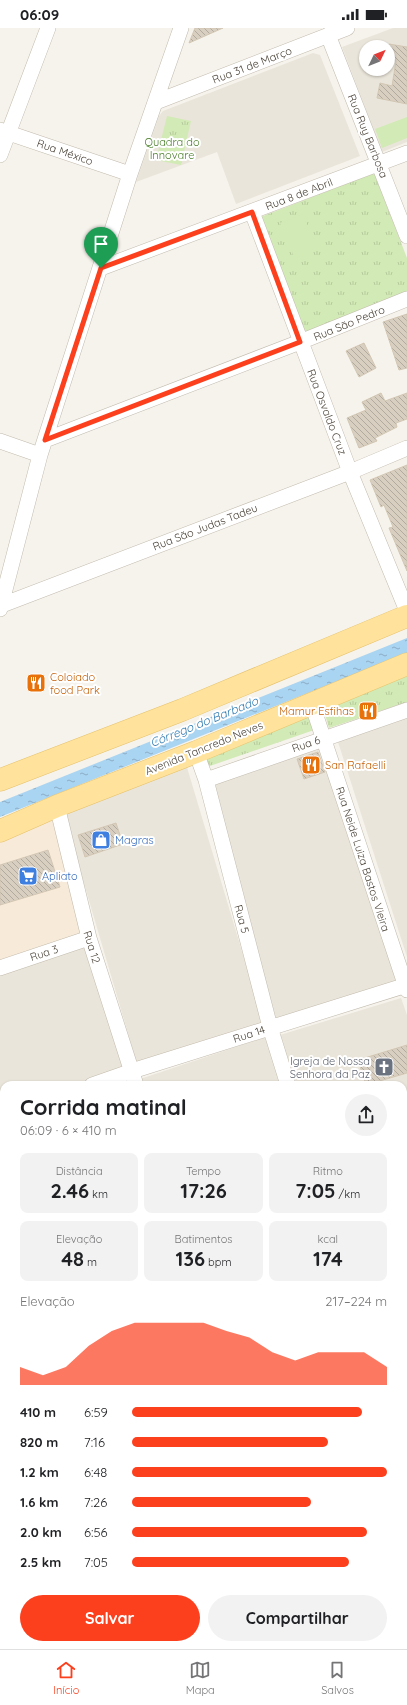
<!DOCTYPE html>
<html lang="pt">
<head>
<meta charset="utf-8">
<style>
	:root { --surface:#fff; --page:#f2f2f2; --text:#202124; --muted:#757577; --line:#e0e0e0; --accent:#fc3f1d }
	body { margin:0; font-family:Quicksand,sans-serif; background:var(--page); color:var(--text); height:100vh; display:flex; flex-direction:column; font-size:15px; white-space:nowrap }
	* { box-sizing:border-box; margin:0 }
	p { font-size:13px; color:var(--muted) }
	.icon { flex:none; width:22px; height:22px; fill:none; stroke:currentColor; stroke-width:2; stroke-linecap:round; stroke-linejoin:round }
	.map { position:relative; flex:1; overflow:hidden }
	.side { position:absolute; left:0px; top:1053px; width:407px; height:568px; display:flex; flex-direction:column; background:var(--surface); border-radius:12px 12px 0 0; box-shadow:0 1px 3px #0004 }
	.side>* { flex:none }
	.needle { width:26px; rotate:47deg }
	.tools { position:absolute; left:359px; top:12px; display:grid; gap:8px }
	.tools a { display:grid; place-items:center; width:36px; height:36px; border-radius:50%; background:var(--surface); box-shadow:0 1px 3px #0004; font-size:20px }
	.pin { position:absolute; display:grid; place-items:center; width:34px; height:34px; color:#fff; margin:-41px -17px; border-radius:50% 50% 50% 0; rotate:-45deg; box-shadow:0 0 4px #0007 }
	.pin .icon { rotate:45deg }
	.round { display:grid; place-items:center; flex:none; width:42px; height:42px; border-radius:21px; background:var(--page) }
	.overview { display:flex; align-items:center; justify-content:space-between; height:68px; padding:0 20px }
	h1 { font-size:22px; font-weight:700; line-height:30px }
	.stats { display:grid; grid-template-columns:repeat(3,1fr); gap:6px; height:68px; padding:4px 20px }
	.stats div { display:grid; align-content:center; border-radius:8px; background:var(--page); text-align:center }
	.stats b { font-size:20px; font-weight:700 }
	.stats small { font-size:11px; font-weight:400 }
	.stats p { font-size:11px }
	.chart { height:112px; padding:8px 20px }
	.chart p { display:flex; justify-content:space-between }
	.chart svg { width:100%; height:72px; margin-top:4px; fill:var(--accent); opacity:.7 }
	.primary-button { display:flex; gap:8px; margin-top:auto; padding:8px 20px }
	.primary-button a { flex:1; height:46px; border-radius:24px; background:var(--accent); color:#fff; font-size:16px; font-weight:700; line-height:46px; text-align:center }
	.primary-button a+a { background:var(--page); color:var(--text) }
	ul { padding:0 20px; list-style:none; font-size:13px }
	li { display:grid; grid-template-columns:64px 48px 1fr; align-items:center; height:30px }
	li i { height:10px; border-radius:5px; background:var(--accent) }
	.status { display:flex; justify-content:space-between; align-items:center; height:28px; padding:0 20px; background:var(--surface); direction:ltr }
	.status svg { height:11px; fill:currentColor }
	.tabs { display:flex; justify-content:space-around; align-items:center; height:56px; border-top:1px solid var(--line); background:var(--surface); font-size:11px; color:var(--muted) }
	.tabs a { display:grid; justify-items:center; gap:2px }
	.tabs .current { color:var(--accent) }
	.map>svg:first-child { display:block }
	.residential { fill:#eae5da; fill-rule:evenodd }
	.commercial { fill:#f7ead8 }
	.park { fill:url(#park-tufts) }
	.pitch { fill:#d2eab5 }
	.water { fill:url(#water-ripples) }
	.building { fill:url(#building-back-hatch); stroke:#d3c7b4 }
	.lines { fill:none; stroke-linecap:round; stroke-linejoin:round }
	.lane-casing { stroke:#c2bbae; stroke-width:8 }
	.street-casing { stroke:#c2bbae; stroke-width:16 }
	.secondary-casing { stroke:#d6c79b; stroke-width:22 }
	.primary-casing { stroke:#e6c16a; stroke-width:23 }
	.lane { stroke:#fff; stroke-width:7 }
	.street { stroke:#fff; stroke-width:15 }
	.secondary { stroke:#fff3cd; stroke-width:21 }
	.primary { stroke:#ffe39c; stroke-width:22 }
	.route-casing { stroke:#fff; stroke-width:8 }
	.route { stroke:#fc3f1d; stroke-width:5 }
	.labels { text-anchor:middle; stroke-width:4; stroke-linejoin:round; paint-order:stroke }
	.street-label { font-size:11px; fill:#4b4439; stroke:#fff }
	.park-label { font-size:11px; fill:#4a7f2a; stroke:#fff }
	.food-label { font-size:11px; fill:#c56008; stroke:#fff; text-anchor:start }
	.shop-label { font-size:11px; fill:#366cbe; stroke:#fff; text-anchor:start }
	.worship-label { font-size:11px; fill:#5b616d; stroke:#fff; text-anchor:end }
	.water-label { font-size:12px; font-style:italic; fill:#2e7ab2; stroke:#fff }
</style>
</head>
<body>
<div class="status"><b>06:09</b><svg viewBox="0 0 49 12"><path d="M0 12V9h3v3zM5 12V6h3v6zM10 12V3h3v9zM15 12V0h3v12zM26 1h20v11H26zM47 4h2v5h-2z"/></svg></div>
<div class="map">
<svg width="407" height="1621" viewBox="0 0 407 1621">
	<defs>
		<pattern id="park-tufts" width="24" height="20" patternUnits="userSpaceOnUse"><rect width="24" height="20" fill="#d2eab5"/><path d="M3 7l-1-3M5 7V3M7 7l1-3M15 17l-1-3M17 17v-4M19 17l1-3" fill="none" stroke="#b6ca9c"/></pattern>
		<pattern id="water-ripples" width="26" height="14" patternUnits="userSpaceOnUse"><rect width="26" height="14" fill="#a9d4f2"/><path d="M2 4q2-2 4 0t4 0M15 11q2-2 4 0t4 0" fill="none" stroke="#8caec5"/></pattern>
		<pattern id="building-back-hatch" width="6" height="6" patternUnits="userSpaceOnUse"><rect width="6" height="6" fill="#d8cfc1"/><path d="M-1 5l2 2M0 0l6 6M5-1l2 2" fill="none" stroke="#b1aa9e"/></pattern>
	</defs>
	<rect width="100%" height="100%" fill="#f6f3ec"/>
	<!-- residential -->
	<path class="residential" d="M393,0H407V114L382,124L342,19ZM366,19H388V41H366Z
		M313,25L320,27L360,128L236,176L217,124L136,154L159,88L163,83Z
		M407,689V929L338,714Z
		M319,718L397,955L276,991L211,754Z
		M186,736L264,997L137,1036L63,784Z
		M86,917L124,1041L78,1057H4V1082L0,1083V946Z
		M401,970L407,987V1076L403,1077V1057H296L280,1007Z
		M269,1008L285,1057H142L140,1051Z
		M407,1092V1239L403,1240V1093Z
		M4,1097V1203L0,1204V1098Z
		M4,1217V1367L0,1368V1219Z
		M407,1260V1382L403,1383V1261Z
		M403,1437L407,1451V1551L403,1552Z
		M403,1565H407V1621H306V1617H403Z"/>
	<!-- commercial -->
	<path class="commercial" d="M51,788L83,907L0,934V810Z
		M0,1419L4,1423V1592L0,1593Z
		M7,1617H290V1621H11Z"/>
	<!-- park -->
	<path class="park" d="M167,88L191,93L181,137L156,132Z
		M374,145L407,230V269L305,308L258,190Z
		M407,648V674L329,700L323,680Z
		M310,680L317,701L207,739L203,726Z"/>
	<!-- pitch -->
	<path class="pitch" d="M407,89V110L382,120L375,101Z
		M303,186L317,222L295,231L280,195Z"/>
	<!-- water -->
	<path class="water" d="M407,610V625L0,789V774Z"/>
	<!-- building -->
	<path class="building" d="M195,0H223L189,15Z
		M389,16L407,19V76L377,70L380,55L392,58L396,33L388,31Z
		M407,286V340L399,342L383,294Z
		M364,315L376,340L359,349L346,323Z
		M381,365L385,373L407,365V391L396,395L397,399L375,410L377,413L359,420L347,390L366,382L362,374Z
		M407,437V543L389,500L393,499L384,477L381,479L370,452Z
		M318,724L325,744L304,751L297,731Z
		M116,795L123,816L85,829L78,807Z
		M48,822L60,859L0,877V837Z
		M407,1017V1045L366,1057L358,1032Z"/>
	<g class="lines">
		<defs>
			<path id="lane" d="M369,1617V1621"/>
			<path id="street" d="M328,7L407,208
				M156,74L347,0
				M0,102L130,146
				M0,127L48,0
				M252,184L350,444L407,583
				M101,240L407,125
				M45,412L300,314L407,271
				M0,413L40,427
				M2,577L350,444L407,420
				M0,581L40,427L130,146L181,0
				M312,676L407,962
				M196,724L206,752L270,999L288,1057
				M206,752L407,682
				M57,778L89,910L136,1057
				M0,940L89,910
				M92,1057L132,1043L407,957
				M403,1084L407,1083
				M0,1089L4,1088
				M0,1213L4,1211
				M403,1228L407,1240
				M403,1253L407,1251
				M0,1373L4,1372
				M403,1388L407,1387
				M0,1411L4,1415
				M403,1415L407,1428
				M296,1617V1621"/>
			<path id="secondary" d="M403,1556H407
				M0,1597H4"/>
			<path id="primary" d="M0,752L182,682L407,588
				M0,803L57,778L196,724L407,636"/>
		</defs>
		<!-- lane casing -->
		<use href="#lane" class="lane-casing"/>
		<!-- street casing -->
		<use href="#street" class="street-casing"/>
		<!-- secondary casing -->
		<use href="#secondary" class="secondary-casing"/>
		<!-- primary casing -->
		<use href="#primary" class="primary-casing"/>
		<!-- lane -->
		<use href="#lane" class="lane"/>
		<!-- street -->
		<use href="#street" class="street"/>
		<!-- secondary -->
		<use href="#secondary" class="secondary"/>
		<!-- primary -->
		<use href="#primary" class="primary"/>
	</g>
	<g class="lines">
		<defs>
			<path id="route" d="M252,184L300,314L45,412L101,240Z"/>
		</defs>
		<!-- route casing -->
		<use href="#route" class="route-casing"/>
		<!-- route -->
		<use href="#route" class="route"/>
	</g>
	<!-- icons -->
	<defs>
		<symbol id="restaurant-square" viewBox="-11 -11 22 22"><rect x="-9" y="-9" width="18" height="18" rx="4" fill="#e8710a" stroke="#fff"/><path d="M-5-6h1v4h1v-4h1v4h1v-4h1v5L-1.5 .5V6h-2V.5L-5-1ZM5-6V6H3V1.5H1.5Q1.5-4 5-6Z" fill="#fff"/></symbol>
		<symbol id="shop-square" viewBox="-11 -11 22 22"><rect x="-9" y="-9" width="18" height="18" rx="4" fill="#3f7fe0" stroke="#fff"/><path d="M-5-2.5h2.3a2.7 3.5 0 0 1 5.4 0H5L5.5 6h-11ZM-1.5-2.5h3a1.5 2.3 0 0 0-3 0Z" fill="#fff"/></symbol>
		<symbol id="supermarket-square" viewBox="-11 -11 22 22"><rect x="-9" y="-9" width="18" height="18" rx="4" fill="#3f7fe0" stroke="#fff"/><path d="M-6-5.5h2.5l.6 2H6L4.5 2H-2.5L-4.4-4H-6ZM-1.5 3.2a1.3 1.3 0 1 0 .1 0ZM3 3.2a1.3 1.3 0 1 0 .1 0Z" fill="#fff"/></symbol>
		<symbol id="church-square" viewBox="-11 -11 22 22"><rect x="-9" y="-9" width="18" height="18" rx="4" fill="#6b7280" stroke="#fff"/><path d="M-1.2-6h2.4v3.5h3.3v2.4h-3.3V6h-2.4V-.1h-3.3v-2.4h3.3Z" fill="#fff"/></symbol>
	</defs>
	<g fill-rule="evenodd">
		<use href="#restaurant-square" x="25" y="644" width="22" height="22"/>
		<use href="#restaurant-square" x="357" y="672" width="22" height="22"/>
		<use href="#restaurant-square" x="300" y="726" width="22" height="22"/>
		<use href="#shop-square" x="90" y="801" width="22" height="22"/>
		<use href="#supermarket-square" x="17" y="837" width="22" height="22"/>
		<use href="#church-square" x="373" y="1028" width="22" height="22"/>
	</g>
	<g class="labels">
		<!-- street labels -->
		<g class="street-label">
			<text transform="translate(252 37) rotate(-21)" y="4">Rua 31 de Março</text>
			<text transform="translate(368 108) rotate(68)" y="4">Rua Ruy Barbosa</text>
			<text transform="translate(65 124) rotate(19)" y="4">Rua México</text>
			<text transform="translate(299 166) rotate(-21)" y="4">Rua 8 de Abril</text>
			<text transform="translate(349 295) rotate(-22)" y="4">Rua São Pedro</text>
			<text transform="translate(327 384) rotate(69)" y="4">Rua Osvaldo Cruz</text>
			<text transform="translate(205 499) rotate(-21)" y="4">Rua São Judas Tadeu</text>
			<text transform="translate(306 716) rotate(-19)" y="4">Rua 6</text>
			<text transform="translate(204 720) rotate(-22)" y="4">Avenida Tancredo Neves</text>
			<text transform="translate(363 831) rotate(72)" y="4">Rua Neide Luiza Bastos Vieira</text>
			<text transform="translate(242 891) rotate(75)" y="4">Rua 5</text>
			<text transform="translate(92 919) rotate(73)" y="4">Rua 12</text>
			<text transform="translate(44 925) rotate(-18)" y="4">Rua 3</text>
			<text transform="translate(249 1006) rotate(-18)" y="4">Rua 14</text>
		</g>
		<!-- park labels -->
		<g class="park-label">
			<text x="172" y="118">Quadra do<tspan x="172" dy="13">Innovare</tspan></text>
		</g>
		<!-- food labels -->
		<g class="food-label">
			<text x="50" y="653">Coloiado<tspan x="50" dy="13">food Park</tspan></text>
			<text x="354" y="687" text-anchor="end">Mamur Esfihas</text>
			<text x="325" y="741">San Rafaelli</text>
		</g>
		<!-- shop labels -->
		<g class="shop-label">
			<text x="115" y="816">Magras</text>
			<text x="42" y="852">Apliato</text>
		</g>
		<!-- worship labels -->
		<g class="worship-label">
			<text x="370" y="1037">Igreja de Nossa<tspan x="370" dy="13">Senhora da Paz</tspan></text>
		</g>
		<!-- water labels -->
		<g class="water-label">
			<text transform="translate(204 694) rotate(-22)" y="4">Córrego do Barbado</text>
		</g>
	</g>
</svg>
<div class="tools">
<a><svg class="needle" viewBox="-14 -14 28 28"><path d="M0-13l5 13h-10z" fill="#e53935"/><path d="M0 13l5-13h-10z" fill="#757577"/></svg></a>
</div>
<div class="pin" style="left:101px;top:240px;background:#1e9e55"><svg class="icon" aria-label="arrive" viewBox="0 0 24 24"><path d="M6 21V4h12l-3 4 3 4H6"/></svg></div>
<section class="side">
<div class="overview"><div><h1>Corrida matinal</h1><p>06:09 · 6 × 410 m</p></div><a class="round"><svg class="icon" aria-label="share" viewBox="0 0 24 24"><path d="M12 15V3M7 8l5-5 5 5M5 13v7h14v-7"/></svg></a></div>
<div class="stats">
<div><p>Distância</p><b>2.46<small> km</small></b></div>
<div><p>Tempo</p><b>17:26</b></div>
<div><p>Ritmo</p><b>7:05<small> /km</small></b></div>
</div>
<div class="stats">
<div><p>Elevação</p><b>48<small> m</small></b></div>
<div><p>Batimentos</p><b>136<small> bpm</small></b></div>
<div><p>kcal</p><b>174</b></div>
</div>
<div class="chart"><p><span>Elevação</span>217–224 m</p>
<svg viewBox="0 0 160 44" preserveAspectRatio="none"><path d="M0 44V33L10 38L20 33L30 20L40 11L50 6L60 6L70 6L80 6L90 11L100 15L110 24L120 29L130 24L140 24L150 24L160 33V44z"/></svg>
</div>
<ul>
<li><b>410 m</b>6:59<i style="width:90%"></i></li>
<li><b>820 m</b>7:16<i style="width:77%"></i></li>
<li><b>1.2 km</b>6:48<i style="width:100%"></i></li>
<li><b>1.6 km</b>7:26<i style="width:70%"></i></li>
<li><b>2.0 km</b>6:56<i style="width:92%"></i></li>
<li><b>2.5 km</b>7:05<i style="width:85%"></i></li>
</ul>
<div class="primary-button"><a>Salvar</a><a>Compartilhar</a></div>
</section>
</div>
<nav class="tabs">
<a class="current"><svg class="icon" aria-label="home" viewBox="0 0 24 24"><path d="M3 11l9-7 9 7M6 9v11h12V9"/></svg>Início</a>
<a><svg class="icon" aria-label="map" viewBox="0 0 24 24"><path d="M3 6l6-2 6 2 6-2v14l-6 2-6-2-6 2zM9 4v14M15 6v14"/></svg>Mapa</a>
<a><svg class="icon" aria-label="saved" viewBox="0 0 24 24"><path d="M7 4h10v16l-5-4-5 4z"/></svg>Salvos</a>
</nav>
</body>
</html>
